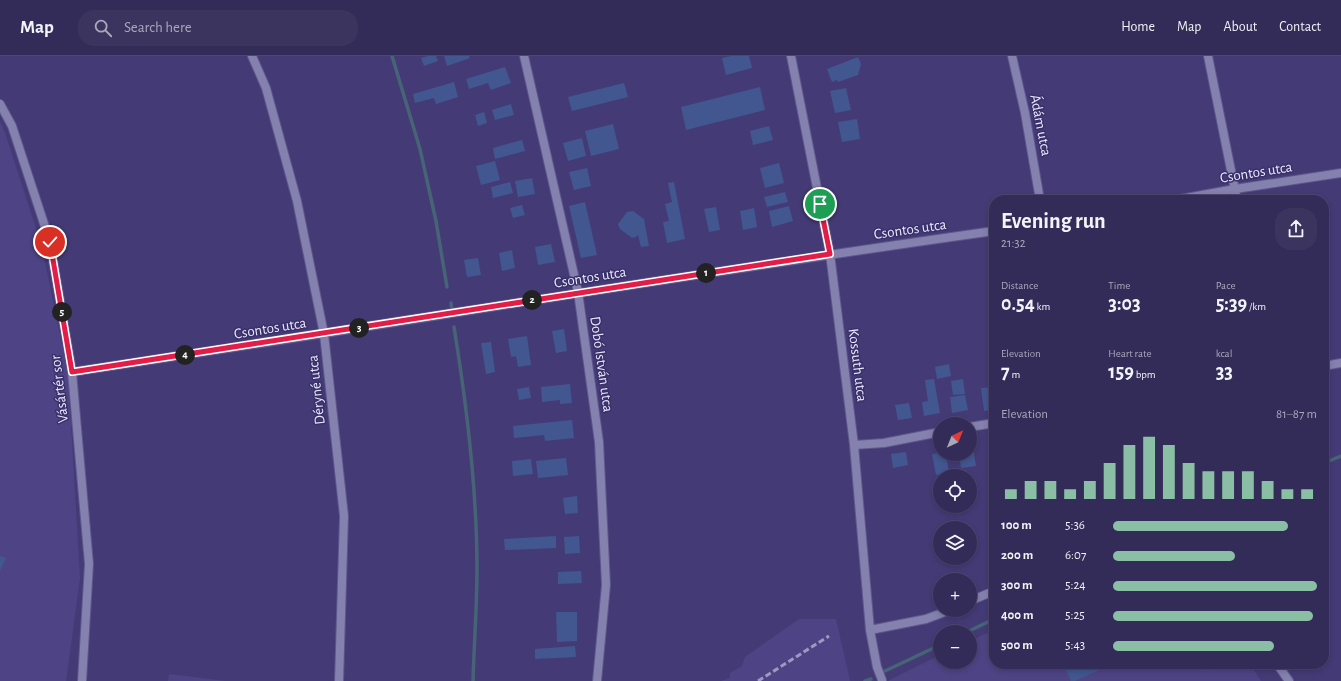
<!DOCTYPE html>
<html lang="en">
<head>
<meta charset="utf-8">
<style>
	:root { --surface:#332c58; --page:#3b345e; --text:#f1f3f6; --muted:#a9a7ba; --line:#4e486e; --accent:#8abfa5 }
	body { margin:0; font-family:"Alegreya Sans",sans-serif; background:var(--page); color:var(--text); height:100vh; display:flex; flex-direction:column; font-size:15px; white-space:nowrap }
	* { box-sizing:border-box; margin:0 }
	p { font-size:13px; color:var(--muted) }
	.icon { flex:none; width:22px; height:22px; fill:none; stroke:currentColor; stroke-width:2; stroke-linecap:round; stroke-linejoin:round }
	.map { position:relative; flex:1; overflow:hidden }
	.sheet { position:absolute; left:989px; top:139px; width:340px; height:474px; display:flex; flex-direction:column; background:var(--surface); border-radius:16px; box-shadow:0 2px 6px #0003,0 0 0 1px var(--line) }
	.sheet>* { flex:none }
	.needle { width:26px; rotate:43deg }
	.tools { position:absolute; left:933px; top:361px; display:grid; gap:8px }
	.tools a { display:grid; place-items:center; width:44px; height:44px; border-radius:50%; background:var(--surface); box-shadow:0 2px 6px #0003,0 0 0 1px var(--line); font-size:20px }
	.pin { position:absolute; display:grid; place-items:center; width:34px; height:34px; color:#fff; margin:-17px; border:2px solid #fff; border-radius:50%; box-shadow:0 1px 4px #0007 }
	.km { position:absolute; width:20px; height:20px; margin:-10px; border-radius:50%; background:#222; color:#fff; font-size:11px; line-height:20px; text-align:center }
	.round { display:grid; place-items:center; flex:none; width:42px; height:42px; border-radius:16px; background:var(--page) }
	.overview { display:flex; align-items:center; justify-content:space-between; height:68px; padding:0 12px }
	h1 { font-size:22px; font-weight:700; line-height:30px }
	.stats { display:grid; grid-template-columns:repeat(3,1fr); gap:6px; height:68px; padding:4px 12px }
	.stats div { display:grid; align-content:center }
	.stats b { font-size:20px; font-weight:700 }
	.stats small { font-size:11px; font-weight:400 }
	.stats p { font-size:11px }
	.chart { height:112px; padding:8px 12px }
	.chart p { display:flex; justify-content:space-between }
	.chart svg { width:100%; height:72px; margin-top:4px; stroke:var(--accent); stroke-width:6 }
	ul { padding:0 12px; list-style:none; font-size:13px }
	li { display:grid; grid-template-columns:64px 48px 1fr; align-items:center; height:30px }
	li i { height:10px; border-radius:5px; background:var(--accent) }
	header { display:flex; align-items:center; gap:24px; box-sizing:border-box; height:56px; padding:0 20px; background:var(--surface); border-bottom:1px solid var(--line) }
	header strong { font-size:19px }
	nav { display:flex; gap:22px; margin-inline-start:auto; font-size:14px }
	.search { width:280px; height:36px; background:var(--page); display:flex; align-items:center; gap:10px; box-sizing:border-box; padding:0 14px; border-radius:16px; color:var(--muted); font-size:15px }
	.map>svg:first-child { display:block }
	.built { fill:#4e4485 }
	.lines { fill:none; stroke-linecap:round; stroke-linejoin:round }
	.stream { stroke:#466476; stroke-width:3.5 }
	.building { fill:#425690 }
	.minor-casing { stroke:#5e578c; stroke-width:10 }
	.minor { stroke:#8581ae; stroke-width:8 }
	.rail { stroke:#9e99c0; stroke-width:3; stroke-dasharray:6 3; stroke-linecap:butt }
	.route-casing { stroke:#fff; stroke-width:8 }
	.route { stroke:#e11d48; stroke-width:5 }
	.labels { text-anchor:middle; stroke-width:3; stroke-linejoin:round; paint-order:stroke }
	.street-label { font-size:15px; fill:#e9e8fd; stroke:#3a306a }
</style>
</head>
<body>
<header>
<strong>Map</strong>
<div class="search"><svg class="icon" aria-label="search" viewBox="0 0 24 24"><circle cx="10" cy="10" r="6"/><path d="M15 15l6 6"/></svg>Search here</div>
<nav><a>Home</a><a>Map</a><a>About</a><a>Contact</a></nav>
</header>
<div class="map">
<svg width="1341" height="625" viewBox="0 0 1341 625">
	<rect width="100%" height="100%" fill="#443b76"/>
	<!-- built -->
	<path class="built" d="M0,66L5,77L42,191L68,319L80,522L66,625H0Z
		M799,563H836L850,625H721L730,622V617L742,610L745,601Z
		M994,574V608H1250L1261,625H888L940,599V606H970V585Z
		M169,618L225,625H168Z"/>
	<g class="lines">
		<!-- stream -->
		<path class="stream" d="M392,0L420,93L436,165L447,231
			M451,247L452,255
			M454,271C467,351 477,432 477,513C477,550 474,588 473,625
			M1324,407L1341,400
			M967,576L994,563
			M885,615L940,589
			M865,625L871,623"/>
	</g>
	<!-- building -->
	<path class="building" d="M428,0H436L438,5L424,10L421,2Z
		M444,0H469L470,2L447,10Z
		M731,0H749L752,12L726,19L722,2Z
		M858,1L861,8L858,19L838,26L837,24L832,26L827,13Z
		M505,11L511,27L491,34L488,27L469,33L466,23Z
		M454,26L458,41L436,48L434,42L415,47L413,38Z
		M624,27L628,41L572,55L568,41Z
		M760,31L765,54L686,74L681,51Z
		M846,32L851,54L835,57L830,35Z
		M511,48L514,59L495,64L492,54Z
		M484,56L487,67L478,70L475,59Z
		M857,63L860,83L842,86L838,66Z
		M613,68L619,93L591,100L585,75Z
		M769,70L773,84L753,89L750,75Z
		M582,82L586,100L568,105L563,87Z
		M522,84L525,95L495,103L493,92Z
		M495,105L500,124L481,129L476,110Z
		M779,107L784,127L765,132L760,112Z
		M587,112L591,130L574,134L569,116Z
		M532,122L535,138L518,141L515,125Z
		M510,126L513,137L493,142L491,131Z
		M674,126L685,183L667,187L663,166L669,165L665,148L672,146L668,127Z
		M785,136L788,146L767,151L764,141Z
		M585,146L597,199L581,202L569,150Z
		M522,149L525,159L513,162L510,152Z
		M789,150L793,165L772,171L769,155Z
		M716,151L720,174L709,176L704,153Z
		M754,152L757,171L743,174L740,155Z
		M633,155L644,163L649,190L641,191L638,179L636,181L632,182L620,173L618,168L627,156Z
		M551,188L555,206L538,209L535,191Z
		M512,194L515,212L502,215L499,197Z
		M478,202L481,219L467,221L464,204Z
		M564,273L567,295L556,297L552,275Z
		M527,280L531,309L518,311L516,300L511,301L508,283Z
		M491,286L495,316L486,318L481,287Z
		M949,308L951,320L937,323L935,311Z
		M934,323L940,357L924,360L922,346L928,345L925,324Z
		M963,323L965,338L953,339L951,325Z
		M570,328L572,347L560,348V344L542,346L541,331Z
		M529,331L531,342L519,344L517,333Z
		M993,331L994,354L984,355L981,332Z
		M965,339L968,354L952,357L950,341Z
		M909,347L912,362L898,364L895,349Z
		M572,364L574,382L545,385L544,379L514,382L513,370Z
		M970,391H973L976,410L961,412L959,398H970Z
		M906,396L908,409L893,412L891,398Z
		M940,397V398H946L949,417L936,419L932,398Z
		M566,402L568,419L538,422L536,405Z
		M531,403L533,418L513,420L512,405Z
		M577,440L578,457L565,458L563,442Z
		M556,480V492L505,494L504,483Z
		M579,480L580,497L565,498L564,481Z
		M0,500L6,502L0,515Z
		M581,515L582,527L558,528V516Z
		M556,556H577V585L557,586Z
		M575,590L576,601L535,603V593Z
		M1063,608H1112L1075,625H1071Z
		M1204,608H1211L1213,613L1207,615Z"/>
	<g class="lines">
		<defs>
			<path id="minor" d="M252,0L266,32L297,145L324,278L344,460L339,625
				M524,0L578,236L599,386L606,529L597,625
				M791,0L830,198L854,389L870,574L877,611L882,624
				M1012,0L1025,57L1040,144
				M1208,0L1237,144
				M0,48L12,70L50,186L72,316L89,508L82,625
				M1175,144L1235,133L1341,117
				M1324,310L1341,307
				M72,316C379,270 686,218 994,175
				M970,371L994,367
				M854,389L884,387L940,376
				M970,545L994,535
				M870,574L926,563L950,554
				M1277,608L1289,625"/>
		</defs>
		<!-- minor casing -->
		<use href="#minor" class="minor-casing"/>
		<!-- minor -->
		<use href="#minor" class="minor"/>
		<!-- rail -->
		<path class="rail" d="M758,625L829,580"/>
	</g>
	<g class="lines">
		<defs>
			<path id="route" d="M50,186L72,316L830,198L820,148"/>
		</defs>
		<!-- route casing -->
		<use href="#route" class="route-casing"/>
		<!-- route -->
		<use href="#route" class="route"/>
	</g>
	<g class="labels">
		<!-- street labels -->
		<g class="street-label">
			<text transform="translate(1041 69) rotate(79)" y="5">Ádám utca</text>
			<text transform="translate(1256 116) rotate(-9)" y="5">Csontos utca</text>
			<text transform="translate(910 173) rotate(-8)" y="5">Csontos utca</text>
			<text transform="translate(590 221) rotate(-9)" y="5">Csontos utca</text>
			<text transform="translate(270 272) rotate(-9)" y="5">Csontos utca</text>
			<text transform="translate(602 308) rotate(82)" y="5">Dobó István utca</text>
			<text transform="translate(858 309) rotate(83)" y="5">Kossuth utca</text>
			<text transform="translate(59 333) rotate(-97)" y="5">Vásártér sor</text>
			<text transform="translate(316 334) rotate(-96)" y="5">Déryné utca</text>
		</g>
	</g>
</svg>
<div class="tools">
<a><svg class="needle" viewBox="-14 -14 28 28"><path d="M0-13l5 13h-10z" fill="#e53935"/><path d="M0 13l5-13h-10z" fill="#a9a7ba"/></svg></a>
<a><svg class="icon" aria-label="locate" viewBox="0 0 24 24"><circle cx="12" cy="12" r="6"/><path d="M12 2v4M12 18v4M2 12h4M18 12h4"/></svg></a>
<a><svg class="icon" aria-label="layers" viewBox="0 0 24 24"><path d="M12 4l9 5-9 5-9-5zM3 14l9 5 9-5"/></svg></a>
<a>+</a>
<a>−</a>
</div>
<div class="pin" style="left:820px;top:148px;background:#1e9e55"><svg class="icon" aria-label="arrive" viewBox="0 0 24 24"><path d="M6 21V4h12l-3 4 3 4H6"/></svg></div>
<div class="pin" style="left:50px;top:186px;background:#d93025"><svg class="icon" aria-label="check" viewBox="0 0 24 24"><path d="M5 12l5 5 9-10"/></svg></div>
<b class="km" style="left:706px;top:217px">1</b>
<b class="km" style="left:532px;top:244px">2</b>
<b class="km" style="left:359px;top:272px">3</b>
<b class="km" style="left:185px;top:299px">4</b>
<b class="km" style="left:62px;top:256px">5</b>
<section class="sheet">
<div class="overview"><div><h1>Evening run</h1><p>21:32</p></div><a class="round"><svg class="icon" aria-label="share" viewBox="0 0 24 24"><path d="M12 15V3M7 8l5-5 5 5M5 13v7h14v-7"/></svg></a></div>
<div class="stats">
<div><p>Distance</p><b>0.54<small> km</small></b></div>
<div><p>Time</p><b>3:03</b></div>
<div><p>Pace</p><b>5:39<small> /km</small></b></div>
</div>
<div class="stats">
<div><p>Elevation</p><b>7<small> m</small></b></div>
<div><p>Heart rate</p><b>159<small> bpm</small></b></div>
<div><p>kcal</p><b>33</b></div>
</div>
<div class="chart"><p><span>Elevation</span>81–87 m</p>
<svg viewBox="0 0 160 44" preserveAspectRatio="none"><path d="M5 44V38M15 44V33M25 44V33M35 44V38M45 44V33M55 44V22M65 44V11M75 44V6M85 44V11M95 44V22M105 44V27M115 44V27M125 44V27M135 44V33M145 44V38M155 44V38"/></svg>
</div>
<ul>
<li><b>100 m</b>5:36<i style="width:86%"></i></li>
<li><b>200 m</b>6:07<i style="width:60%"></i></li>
<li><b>300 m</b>5:24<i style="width:100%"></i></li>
<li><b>400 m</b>5:25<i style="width:98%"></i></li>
<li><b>500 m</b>5:43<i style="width:79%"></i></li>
</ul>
</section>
</div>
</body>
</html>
